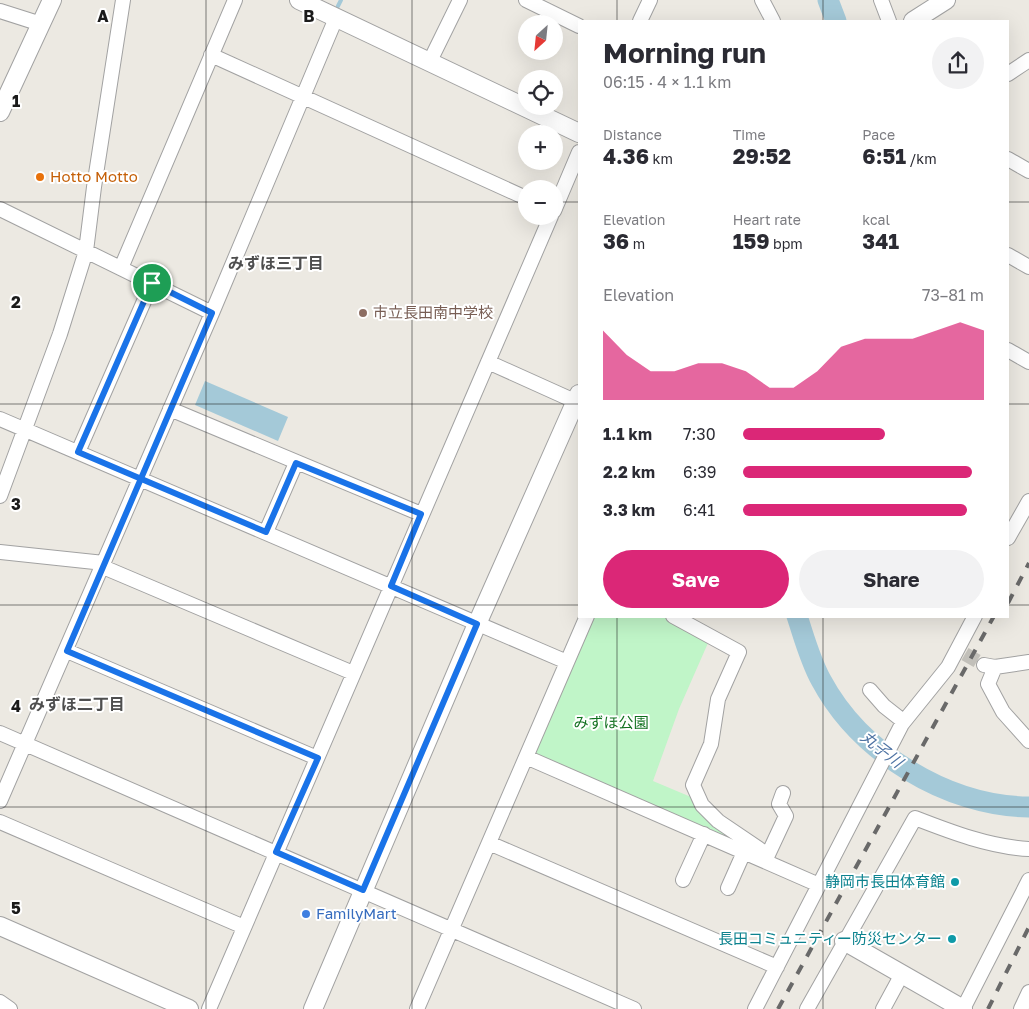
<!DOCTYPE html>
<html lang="en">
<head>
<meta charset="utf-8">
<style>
	:root { --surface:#fff; --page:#f2f2f3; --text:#2b2b33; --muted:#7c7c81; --accent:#db2777 }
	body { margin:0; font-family:"Golos Text","Noto Sans JP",sans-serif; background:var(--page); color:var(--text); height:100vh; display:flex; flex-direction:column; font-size:19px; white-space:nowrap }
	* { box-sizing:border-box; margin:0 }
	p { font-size:16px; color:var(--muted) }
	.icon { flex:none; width:28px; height:28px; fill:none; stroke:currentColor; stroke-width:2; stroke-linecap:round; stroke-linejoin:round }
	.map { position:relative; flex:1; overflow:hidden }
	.details { position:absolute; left:578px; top:20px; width:431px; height:598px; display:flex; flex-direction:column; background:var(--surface); border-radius:0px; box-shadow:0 5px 20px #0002 }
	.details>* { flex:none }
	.needle { width:32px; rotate:207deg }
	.fabs { position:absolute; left:518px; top:15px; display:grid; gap:10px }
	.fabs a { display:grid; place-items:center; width:45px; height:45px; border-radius:50%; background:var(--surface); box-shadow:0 5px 20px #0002; font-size:25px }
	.pin { position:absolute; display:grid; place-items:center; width:42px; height:42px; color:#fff; margin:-21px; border:2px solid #fff; border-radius:50%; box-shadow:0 1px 5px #0007 }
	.round { display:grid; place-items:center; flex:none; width:52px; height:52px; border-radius:26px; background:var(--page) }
	.head { display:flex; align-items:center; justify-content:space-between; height:85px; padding:0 25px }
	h1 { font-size:28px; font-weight:700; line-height:38px }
	.figures { display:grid; grid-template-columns:repeat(3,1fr); gap:8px; height:85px; padding:5px 25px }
	.figures div { display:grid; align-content:center }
	.figures b { font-size:21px; font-weight:700 }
	.figures small { font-size:14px; font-weight:400 }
	.figures p { font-size:14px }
	.chart { height:140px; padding:10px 25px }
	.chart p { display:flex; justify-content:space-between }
	.chart svg { width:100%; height:90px; margin-top:5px; fill:var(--accent); opacity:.7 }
	.primary-button { display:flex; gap:10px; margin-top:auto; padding:10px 25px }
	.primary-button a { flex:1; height:58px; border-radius:30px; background:var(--accent); color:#fff; font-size:20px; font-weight:700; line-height:58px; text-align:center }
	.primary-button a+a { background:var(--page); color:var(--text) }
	ul { padding:0 25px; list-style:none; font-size:16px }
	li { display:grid; grid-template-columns:80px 60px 1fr; align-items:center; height:38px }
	li i { height:12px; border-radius:6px; background:var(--accent) }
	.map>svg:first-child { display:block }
	.park { fill:#c0f5c8 }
	.water { fill:#a4c9d8 }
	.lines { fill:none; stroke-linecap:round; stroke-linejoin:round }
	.stream { stroke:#a4c9d8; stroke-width:4 }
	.river { stroke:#a4c9d8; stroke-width:21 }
	.minor-tunnel { stroke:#c2c0ba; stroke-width:14; stroke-dasharray:14 7; stroke-linecap:butt }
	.minor-casing { stroke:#a2a2a2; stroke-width:16 }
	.tertiary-casing { stroke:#a2a2a2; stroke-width:20 }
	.minor { stroke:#fff; stroke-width:14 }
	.tertiary { stroke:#fff; stroke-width:18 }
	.rail { stroke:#696969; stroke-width:4; stroke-dasharray:10 10; stroke-linecap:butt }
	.route-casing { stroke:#fff; stroke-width:10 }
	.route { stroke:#1a73e8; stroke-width:6 }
	.grid { fill:none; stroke:#1b1b1b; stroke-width:1; stroke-opacity:0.55 }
	.food-dot { fill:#e8710a; stroke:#fff; stroke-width:2 }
	.education-dot { fill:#8d6e63; stroke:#fff; stroke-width:2 }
	.culture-dot { fill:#0f9aa8; stroke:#fff; stroke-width:2 }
	.shop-dot { fill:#3f7fe0; stroke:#fff; stroke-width:2 }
	.labels { text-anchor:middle; stroke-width:4; stroke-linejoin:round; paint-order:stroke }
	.food-label { font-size:15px; fill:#c56008; stroke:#fff; text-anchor:start }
	.education-label { font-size:15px; fill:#785e54; stroke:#fff; text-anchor:start }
	.park-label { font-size:15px; fill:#127120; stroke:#fff }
	.culture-label { font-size:15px; fill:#0d838f; stroke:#fff; text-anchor:end }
	.shop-label { font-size:15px; fill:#366cbe; stroke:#fff; text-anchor:start }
	.neighbourhood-label { font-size:16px; font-weight:bold; fill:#4e4e4e; stroke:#fff }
	.water-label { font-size:16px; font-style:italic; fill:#4f74a4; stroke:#fff }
	.grid-label { font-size:16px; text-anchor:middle; font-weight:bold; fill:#1b1b1b; stroke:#fff; stroke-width:4; stroke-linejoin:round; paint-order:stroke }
</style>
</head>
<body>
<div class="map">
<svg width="1029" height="1009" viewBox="0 0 1029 1009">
	<rect width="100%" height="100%" fill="#ece9e2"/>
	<!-- park -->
	<path class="park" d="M592,616H666L708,643L679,709L653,781L691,797L734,841L535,758L533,751Z"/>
	<!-- water -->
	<path class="water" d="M205,381L288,417L278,441L195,405Z"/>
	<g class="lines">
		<!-- stream -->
		<path class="stream" d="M338,6L341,0"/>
		<!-- river -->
		<path class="river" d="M828,0L836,21
			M797,616C804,637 810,660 821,680C860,753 947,806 1029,807"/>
		<!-- minor-tunnel -->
		<path class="minor-tunnel" d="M965,654L984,665"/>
		<defs>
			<path id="minor" d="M526,0L579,26
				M762,0L773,21
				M881,0L889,21
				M0,11L41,24
				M640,21L650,0
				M211,55L526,198
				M430,61L460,0
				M1008,74L1029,60
				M1008,159L1029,171
				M0,209L212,313
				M554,211L579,152
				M1008,255L1029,267
				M121,268L235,0
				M1008,350L1029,362
				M488,362L579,403
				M170,409L421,514
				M0,419L567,662
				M78,452L152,283
				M0,496L60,334L86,251L94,187L123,0
				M266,532L296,463
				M1008,538L1029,501
				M0,552L104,563
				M103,567L353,673
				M673,616L739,652L718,699L711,744L693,785L702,805L718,821L768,855
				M67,651L317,758
				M984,665L995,667L988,684L1003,712L1029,741
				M995,667L1029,662
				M870,690L884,706L903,721
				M0,733L634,1009
				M526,757L819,885
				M0,801L212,313L336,18
				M0,822L244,927
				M489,843L777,967
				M765,861L786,816L779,804L783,793
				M683,880L704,834
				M728,888L744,852
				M0,1002L10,1009
				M209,1009L551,216
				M417,1009L587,616
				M755,1009L902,724L948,667L975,616
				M807,1009L915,818C951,832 990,847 1029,849
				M883,1009L902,974
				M963,1009L1029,880
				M1021,1009L1029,992"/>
			<path id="tertiary" d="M299,0L579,133
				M913,21L946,0
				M0,112L52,0
				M0,926L189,1009
				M844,941L963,1009
				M313,1009L477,624L579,394"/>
		</defs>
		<!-- minor casing -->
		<use href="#minor" class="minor-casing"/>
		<!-- tertiary casing -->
		<use href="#tertiary" class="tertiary-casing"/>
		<!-- minor -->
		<use href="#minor" class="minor"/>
		<!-- tertiary -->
		<use href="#tertiary" class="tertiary"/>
		<!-- rail -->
		<path class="rail" d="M1008,603L1029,563
			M778,1009L994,616
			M988,1009L1029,927"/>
	</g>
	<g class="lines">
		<defs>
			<path id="route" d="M152,283L212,313L67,651L318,758L276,852L363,890L477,624L391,586L421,514L296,463L266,532L78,452L152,283"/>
		</defs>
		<!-- route casing -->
		<use href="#route" class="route-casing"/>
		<!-- route -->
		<use href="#route" class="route"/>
	</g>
	<!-- grid -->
	<path class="grid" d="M206,0V1009M412,0V1009M617,0V21M823,0V21M0,202H526M554,202H579M1008,202H1029M0,404H579M1008,404H1029M0,605H579M1008,605H1029M617,616V1009M823,616V1009M0,807H1029"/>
	<!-- markers -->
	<circle class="food-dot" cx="40" cy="177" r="5"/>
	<circle class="education-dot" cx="363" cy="313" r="5"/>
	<g class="culture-dot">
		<circle cx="955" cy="882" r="5"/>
		<circle cx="952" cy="939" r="5"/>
	</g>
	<circle class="shop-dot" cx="306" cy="914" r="5"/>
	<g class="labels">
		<!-- food labels -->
		<g class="food-label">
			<text x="50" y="182">Hotto Motto</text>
		</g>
		<!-- education labels -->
		<g class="education-label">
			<text x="373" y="318">市立長田南中学校</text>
		</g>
		<!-- park labels -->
		<g class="park-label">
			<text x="611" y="728">みずほ公園</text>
		</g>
		<!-- culture labels -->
		<g class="culture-label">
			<text x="945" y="887">静岡市長田体育館</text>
			<text x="942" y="944">長田コミュニティー防災センター</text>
		</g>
		<!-- shop labels -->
		<g class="shop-label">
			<text x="316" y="919">FamilyMart</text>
		</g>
		<!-- neighbourhood labels -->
		<g class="neighbourhood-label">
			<text x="276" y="269">みずほ三丁目</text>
			<text x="77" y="710">みずほ二丁目</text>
		</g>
		<!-- water labels -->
		<g class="water-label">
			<text transform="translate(882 749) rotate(38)" y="6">丸子川</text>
		</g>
	</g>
	<g class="grid-label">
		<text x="103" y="22">A</text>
		<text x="309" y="22">B</text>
		<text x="16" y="107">1</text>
		<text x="16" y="308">2</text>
		<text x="16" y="510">3</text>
		<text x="16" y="712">4</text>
		<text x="16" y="914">5</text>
	</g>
</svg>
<div class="fabs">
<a><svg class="needle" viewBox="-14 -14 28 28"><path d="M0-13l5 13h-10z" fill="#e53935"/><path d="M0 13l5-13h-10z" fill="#7c7c81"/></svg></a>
<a><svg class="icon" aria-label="locate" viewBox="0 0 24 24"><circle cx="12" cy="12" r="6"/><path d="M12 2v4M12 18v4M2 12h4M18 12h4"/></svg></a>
<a>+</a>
<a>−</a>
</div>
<div class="pin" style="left:152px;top:283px;background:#1e9e55"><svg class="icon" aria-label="arrive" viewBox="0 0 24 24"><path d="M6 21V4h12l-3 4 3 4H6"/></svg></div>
<section class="details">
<div class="head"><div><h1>Morning run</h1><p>06:15 · 4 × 1.1 km</p></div><a class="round"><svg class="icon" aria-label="share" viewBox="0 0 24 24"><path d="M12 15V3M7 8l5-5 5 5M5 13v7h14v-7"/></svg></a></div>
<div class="figures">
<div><p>Distance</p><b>4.36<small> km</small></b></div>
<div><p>Time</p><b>29:52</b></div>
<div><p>Pace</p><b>6:51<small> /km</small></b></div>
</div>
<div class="figures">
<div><p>Elevation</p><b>36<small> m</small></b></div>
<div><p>Heart rate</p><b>159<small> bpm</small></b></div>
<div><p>kcal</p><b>341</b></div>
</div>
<div class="chart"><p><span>Elevation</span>73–81 m</p>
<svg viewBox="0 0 160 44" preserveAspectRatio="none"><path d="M0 44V10L10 22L20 30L30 30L40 26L50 26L60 30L70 38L80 38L90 30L100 18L110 14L120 14L130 14L140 10L150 6L160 10V44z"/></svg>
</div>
<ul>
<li><b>1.1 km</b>7:30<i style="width:59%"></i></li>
<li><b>2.2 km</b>6:39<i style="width:95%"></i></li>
<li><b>3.3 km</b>6:41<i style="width:93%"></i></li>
</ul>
<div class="primary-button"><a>Save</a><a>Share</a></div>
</section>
</div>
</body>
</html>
